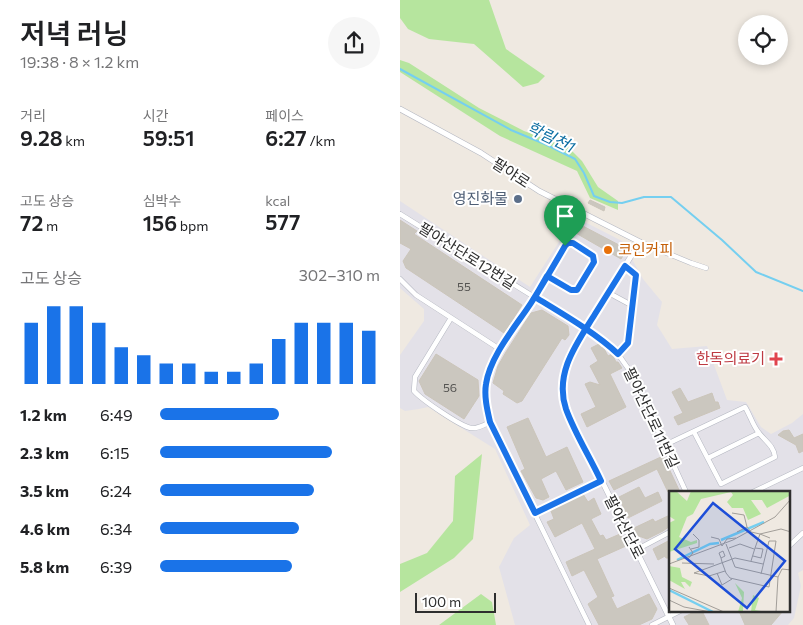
<!DOCTYPE html>
<html lang="ko">
<head>
<meta charset="utf-8">
<style>
	:root { --surface:#fff; --page:#f6f6f6; --text:#202124; --muted:#757577; --accent:#1a73e8 }
	body { margin:0; font-family:Commissioner,"Noto Sans KR",sans-serif; background:var(--page); color:var(--text); height:100vh; display:flex; flex-direction:column; font-size:19px; white-space:nowrap }
	* { box-sizing:border-box; margin:0 }
	p { font-size:16px; color:var(--muted) }
	.icon { flex:none; width:28px; height:28px; fill:none; stroke:currentColor; stroke-width:2; stroke-linecap:round; stroke-linejoin:round }
	.map { position:relative; flex:1; overflow:hidden }
	.sheet { display:flex; flex-direction:column; background:var(--surface); width:400px }
	.sheet>* { flex:none }
	.controls { position:absolute; left:338px; top:15px; display:grid; gap:10px }
	.controls a { display:grid; place-items:center; width:50px; height:50px; border-radius:50%; background:var(--surface); box-shadow:0 2px 8px #0003; font-size:25px }
	.scale { position:absolute; left:15px; bottom:12px; width:81px; box-sizing:border-box; padding-left:5px; border:2px solid #2e2e2e; border-top:0; font-size:14px; line-height:18px; white-space:nowrap; color:#2e2e2e; -webkit-text-stroke:4px #fff; paint-order:stroke }
	.pin { position:absolute; display:grid; place-items:center; width:42px; height:42px; color:#fff; margin:-51px -21px; border-radius:50% 50% 50% 0; rotate:-45deg; box-shadow:0 0 5px #0007 }
	.pin .icon { rotate:45deg }
	.round { display:grid; place-items:center; flex:none; width:52px; height:52px; border-radius:26px; background:var(--page) }
	.head { display:flex; align-items:center; justify-content:space-between; height:85px; padding:0 20px }
	h1 { font-size:28px; font-weight:600; line-height:38px }
	.figures { display:grid; grid-template-columns:repeat(3,1fr); gap:8px; height:85px; padding:5px 20px }
	.figures div { display:grid; align-content:center }
	.figures b { font-size:21px; font-weight:600 }
	.figures small { font-size:14px; font-weight:400 }
	.figures p { font-size:14px }
	.chart { height:140px; padding:10px 20px }
	.chart p { display:flex; justify-content:space-between }
	.chart svg { width:100%; height:90px; margin-top:5px; stroke:var(--accent); stroke-width:6 }
	ul { padding:0 20px; list-style:none; font-size:16px }
	li { display:grid; grid-template-columns:80px 60px 1fr; align-items:center; height:38px }
	li i { height:12px; border-radius:6px; background:var(--accent) }
	main { display:flex; flex:1; min-height:0 }
	.map>svg:first-child { display:block }
	.industrial { fill:#e3e1e8; fill-rule:evenodd }
	.green { fill:#b6e59e }
	.lines { fill:none; stroke-linecap:round; stroke-linejoin:round }
	.stream { stroke:#75cff0; stroke-width:2 }
	.building { fill:#cbc7bf; stroke:#cbc5ba }
	.minor-casing { stroke:#b4b7c1; stroke-width:5.5 }
	.tertiary-casing { stroke:#b4b7c1; stroke-width:6 }
	.minor { stroke:#fff; stroke-width:4.5 }
	.tertiary { stroke:#fff; stroke-width:5 }
	.route-casing { stroke:#fff; stroke-width:10 }
	.route { stroke:#1a73e8; stroke-width:6 }
	.service-dot { fill:#5c6f8a; stroke:#fff; stroke-width:2 }
	.food-dot { fill:#e8710a; stroke:#fff; stroke-width:2 }
	.health-dot { fill:#e0444e; stroke:#fff; stroke-width:2 }
	.labels { text-anchor:middle; stroke-width:4; stroke-linejoin:round; paint-order:stroke }
	.number-label { font-size:12px; fill:#555452 }
	.street-label { font-size:15px; fill:#2e2e2e; stroke:#fff }
	.service-label { font-size:15px; fill:#4e5e75; stroke:#fff; text-anchor:end }
	.food-label { font-size:15px; fill:#c56008; stroke:#fff; text-anchor:start }
	.health-label { font-size:15px; fill:#be3a42; stroke:#fff; text-anchor:end }
	.water-label { font-size:16px; font-style:italic; fill:#0d6fa3; stroke:#fff }
	.inset-river { fill:none; stroke:#75cff0; stroke-width:2.5 }
	.inset-road { fill:none; stroke:#a29e99; stroke-width:1 }
	.view { fill:#1d4ed8; fill-opacity:0.15; stroke:#1d4ed8; stroke-width:2.5 }
	.inset-edge { fill:none; stroke:#2e2e2e; stroke-width:2.5 }
</style>
</head>
<body>
<main>
<section class="sheet">
<div class="head"><div><h1>저녁 러닝</h1><p>19:38 · 8 × 1.2 km</p></div><a class="round"><svg class="icon" aria-label="share" viewBox="0 0 24 24"><path d="M12 15V3M7 8l5-5 5 5M5 13v7h14v-7"/></svg></a></div>
<div class="figures">
<div><p>거리</p><b>9.28<small> km</small></b></div>
<div><p>시간</p><b>59:51</b></div>
<div><p>페이스</p><b>6:27<small> /km</small></b></div>
</div>
<div class="figures">
<div><p>고도 상승</p><b>72<small> m</small></b></div>
<div><p>심박수</p><b>156<small> bpm</small></b></div>
<div><p>kcal</p><b>577</b></div>
</div>
<div class="chart"><p><span>고도 상승</span>302–310 m</p>
<svg viewBox="0 0 160 44" preserveAspectRatio="none"><path d="M5 44V14M15 44V6M25 44V6M35 44V14M45 44V26M55 44V30M65 44V34M75 44V34M85 44V38M95 44V38M105 44V34M115 44V22M125 44V14M135 44V14M145 44V14M155 44V18"/></svg>
</div>
<ul>
<li><b>1.2 km</b>6:49<i style="width:54%"></i></li>
<li><b>2.3 km</b>6:15<i style="width:78%"></i></li>
<li><b>3.5 km</b>6:24<i style="width:70%"></i></li>
<li><b>4.6 km</b>6:34<i style="width:63%"></i></li>
<li><b>5.8 km</b>6:39<i style="width:60%"></i></li>
</ul>
</section>
<div class="map">
<svg width="403" height="625" viewBox="0 0 403 625">
	<rect width="100%" height="100%" fill="#efe9e1"/>
	<!-- industrial -->
	<path class="industrial" d="M0,201L130,287L175,217L222,241L243,279L262,302L257,325L272,349L307,346L327,400L346,402L361,427L371,434L392,423L403,414V570L398,573L401,586L394,618L388,625H115L99,567L114,538L130,525L95,449L28,407L19,409L5,411L0,408V355L24,321V309L0,288ZM270,492H389V611H270Z"/>
	<!-- green -->
	<path class="green" d="M0,0H89L106,49L145,76L138,83L123,87L74,44L29,39L8,29L0,18Z
		M0,60L9,63L79,108L124,131L168,147L182,161L198,187L218,201V210L190,198L177,171L100,136L0,72Z
		M82,454L73,539L54,558L0,592V564L27,553L53,521L55,476Z
		M81,594L92,602L96,625H39Z"/>
	<g class="lines">
		<!-- stream -->
		<path class="stream" d="M0,69L111,130L147,145L175,159L184,173L194,196L210,202L222,203L244,197H271L322,240L356,272L403,291"/>
	</g>
	<!-- building -->
	<path class="building" d="M190,200L205,207L204,211L188,203Z
		M0,220L17,231L14,234L122,305L104,333L6,268L3,261L11,249L0,243Z
		M179,224L219,245L224,254L221,259L174,232Z
		M142,310L168,326L169,335L165,340L162,338L122,401L117,403L103,394L104,391L93,383L98,366L106,352L131,313Z
		M199,344L201,348L203,347L208,356L212,354L216,362H218L222,368L210,374L226,407L187,427L181,414L196,407L185,384L190,382L200,385L190,366L198,361L191,348Z
		M36,354L78,380L79,396L64,419L25,394L19,381Z
		M280,388L288,402L312,393L315,402H318L320,408L278,425L274,417L283,413L272,392Z
		M128,418L146,457L167,447L183,482L166,490L156,471L141,479L149,497L143,500L136,498L121,471L125,469L107,427Z
		M389,430L394,438L403,434V451L399,453L396,445L378,435L383,431Z
		M263,456L280,492H268L257,469L214,490L209,481Z
		M239,487L245,498L258,492L262,501L228,518L219,497Z
		M183,494L188,502L194,498L201,514L191,519L200,536L203,535L206,540L220,534L226,546L197,559L214,596L211,597L217,609L249,594L257,609L252,619L239,625H199L188,604L198,597L184,570L172,576L166,562L195,549L182,523L155,537L147,522L154,519L151,511Z
		M270,515V526L263,531L247,539L236,535L234,528L253,519L255,522Z
		M270,540V558H266L265,556L258,560L253,549Z
		M296,611H302L309,625H289L284,617Z
		M339,611H383L371,625H345Z"/>
	<g class="lines">
		<defs>
			<path id="minor" d="M0,214L160,313L204,342L218,354L232,374L286,492
				M240,242L291,263L306,268
				M147,276L171,290H177L194,262V257L173,243H168L165,246C153,266 142,286 129,306C115,328 90,357 86,383C84,396 87,409 90,422L189,625
				M0,279L16,295L101,350
				M209,293L233,306
				M51,318L15,377L14,391C22,400 60,426 71,428C78,429 84,425 90,422
				M218,354L228,343L236,275L225,266
				M265,445L345,407C350,415 353,426 359,433C365,441 374,446 375,457L321,484L294,432
				M308,458L359,433
				M353,492L403,468
				M135,513L201,481
				M389,546L403,533
				M236,550L270,532
				M252,625L280,611"/>
			<path id="tertiary" d="M0,109L81,153L139,191L240,242L170,353C162,376 160,396 171,418L273,625"/>
		</defs>
		<!-- minor casing -->
		<use href="#minor" class="minor-casing"/>
		<!-- tertiary casing -->
		<use href="#tertiary" class="tertiary-casing"/>
		<!-- minor -->
		<use href="#minor" class="minor"/>
		<!-- tertiary -->
		<use href="#tertiary" class="tertiary"/>
	</g>
	<g class="lines">
		<defs>
			<path id="route" d="M165,246C154,265 143,284 131,303C116,326 90,356 86,384C84,396 87,409 90,422L135,513L201,481C190,457 175,434 166,409C154,373 177,343 195,314C205,298 215,282 225,266L236,275L228,343L218,354C196,333 161,313 135,297L147,276L171,290H177L194,262L193,256L173,243H168L165,246"/>
		</defs>
		<!-- route casing -->
		<use href="#route" class="route-casing"/>
		<!-- route -->
		<use href="#route" class="route"/>
	</g>
	<!-- markers -->
	<circle class="service-dot" cx="118" cy="199" r="5"/>
	<circle class="food-dot" cx="208" cy="250" r="5"/>
	<path class="health-dot" d="M373.5 351.5h5v5h5v5h-5v5h-5v-5h-5v-5h5z"/>
	<g class="labels">
		<!-- number labels -->
		<g class="number-label">
			<text x="64" y="291">55</text>
			<text x="50" y="392">56</text>
		</g>
		<!-- street labels -->
		<g class="street-label">
			<text transform="translate(111 173) rotate(33)" y="5">팔야로</text>
			<text transform="translate(67 256) rotate(32)" y="5">팔야산단로12번길</text>
			<text transform="translate(251 418) rotate(65)" y="5">팔야산단로11번길</text>
			<text transform="translate(224 527) rotate(63)" y="5">팔야산단로</text>
		</g>
		<!-- service labels -->
		<g class="service-label">
			<text x="108" y="204">영진화물</text>
		</g>
		<!-- food labels -->
		<g class="food-label">
			<text x="218" y="255">코인커피</text>
		</g>
		<!-- health labels -->
		<g class="health-label">
			<text x="365" y="364">한독의료기</text>
		</g>
		<!-- water labels -->
		<g class="water-label">
			<text transform="translate(151 137) rotate(26)" y="6">학림천1</text>
		</g>
	</g>
	<!-- overview -->
	<g transform="translate(269 491)">
		<rect width="121" height="121" fill="#efe9e1"/>
		<path d="M0,0H7L18,10L22,0H121L122,4L98,17L93,9H82L92,23L79,29L74,17H63L58,11L64,4L62,1L32,8L24,23L18,26L10,46L22,51L28,49V52L0,61V32L6,29L0,25ZM0,75L11,77L13,86L23,91L21,96L16,91H12L16,98L0,89ZM66,92L75,101L74,120L82,121L84,104L90,107L86,119L99,121H69L73,107Z" fill="#b6e59e"/>
		<path class="inset-river" d="M52,49L95,31M8,69L41,53L50,52M0,99L44,121"/>
		<path class="inset-road" d="M63,22L75,24L78,36M68,41L78,36L82,41L91,43L112,38L122,41M42,46L50,48L53,55L58,48L67,47M57,53L66,76L109,86M60,57L71,53L85,58M86,57L91,43L101,47M22,58L30,56V49L24,43M52,67L56,65L54,60L50,62L52,67L53,71L57,82L61,87L100,96L107,50M18,69L24,62L20,56M82,70L86,57L94,58L92,67L84,65M13,72L45,73M0,73L64,49L106,26L122,8M56,80L40,85L25,82L66,67L94,73M48,82L53,94L63,88M92,83L100,50H107M109,86L113,78L122,79M0,97L55,121M0,109L15,116L42,121M107,121L109,86"/>
		<path class="view" d="M44,12L116,70L78,117L6,58Z"/>
		<rect width="121" height="121" class="inset-edge"/>
	</g>
</svg>
<div class="controls">
<a><svg class="icon" aria-label="locate" viewBox="0 0 24 24"><circle cx="12" cy="12" r="6"/><path d="M12 2v4M12 18v4M2 12h4M18 12h4"/></svg></a>
</div>
<div class="scale">100 m</div>
<div class="pin" style="left:165px;top:246px;background:#1e9e55"><svg class="icon" aria-label="arrive" viewBox="0 0 24 24"><path d="M6 21V4h12l-3 4 3 4H6"/></svg></div>
</div>
</main>
</body>
</html>
